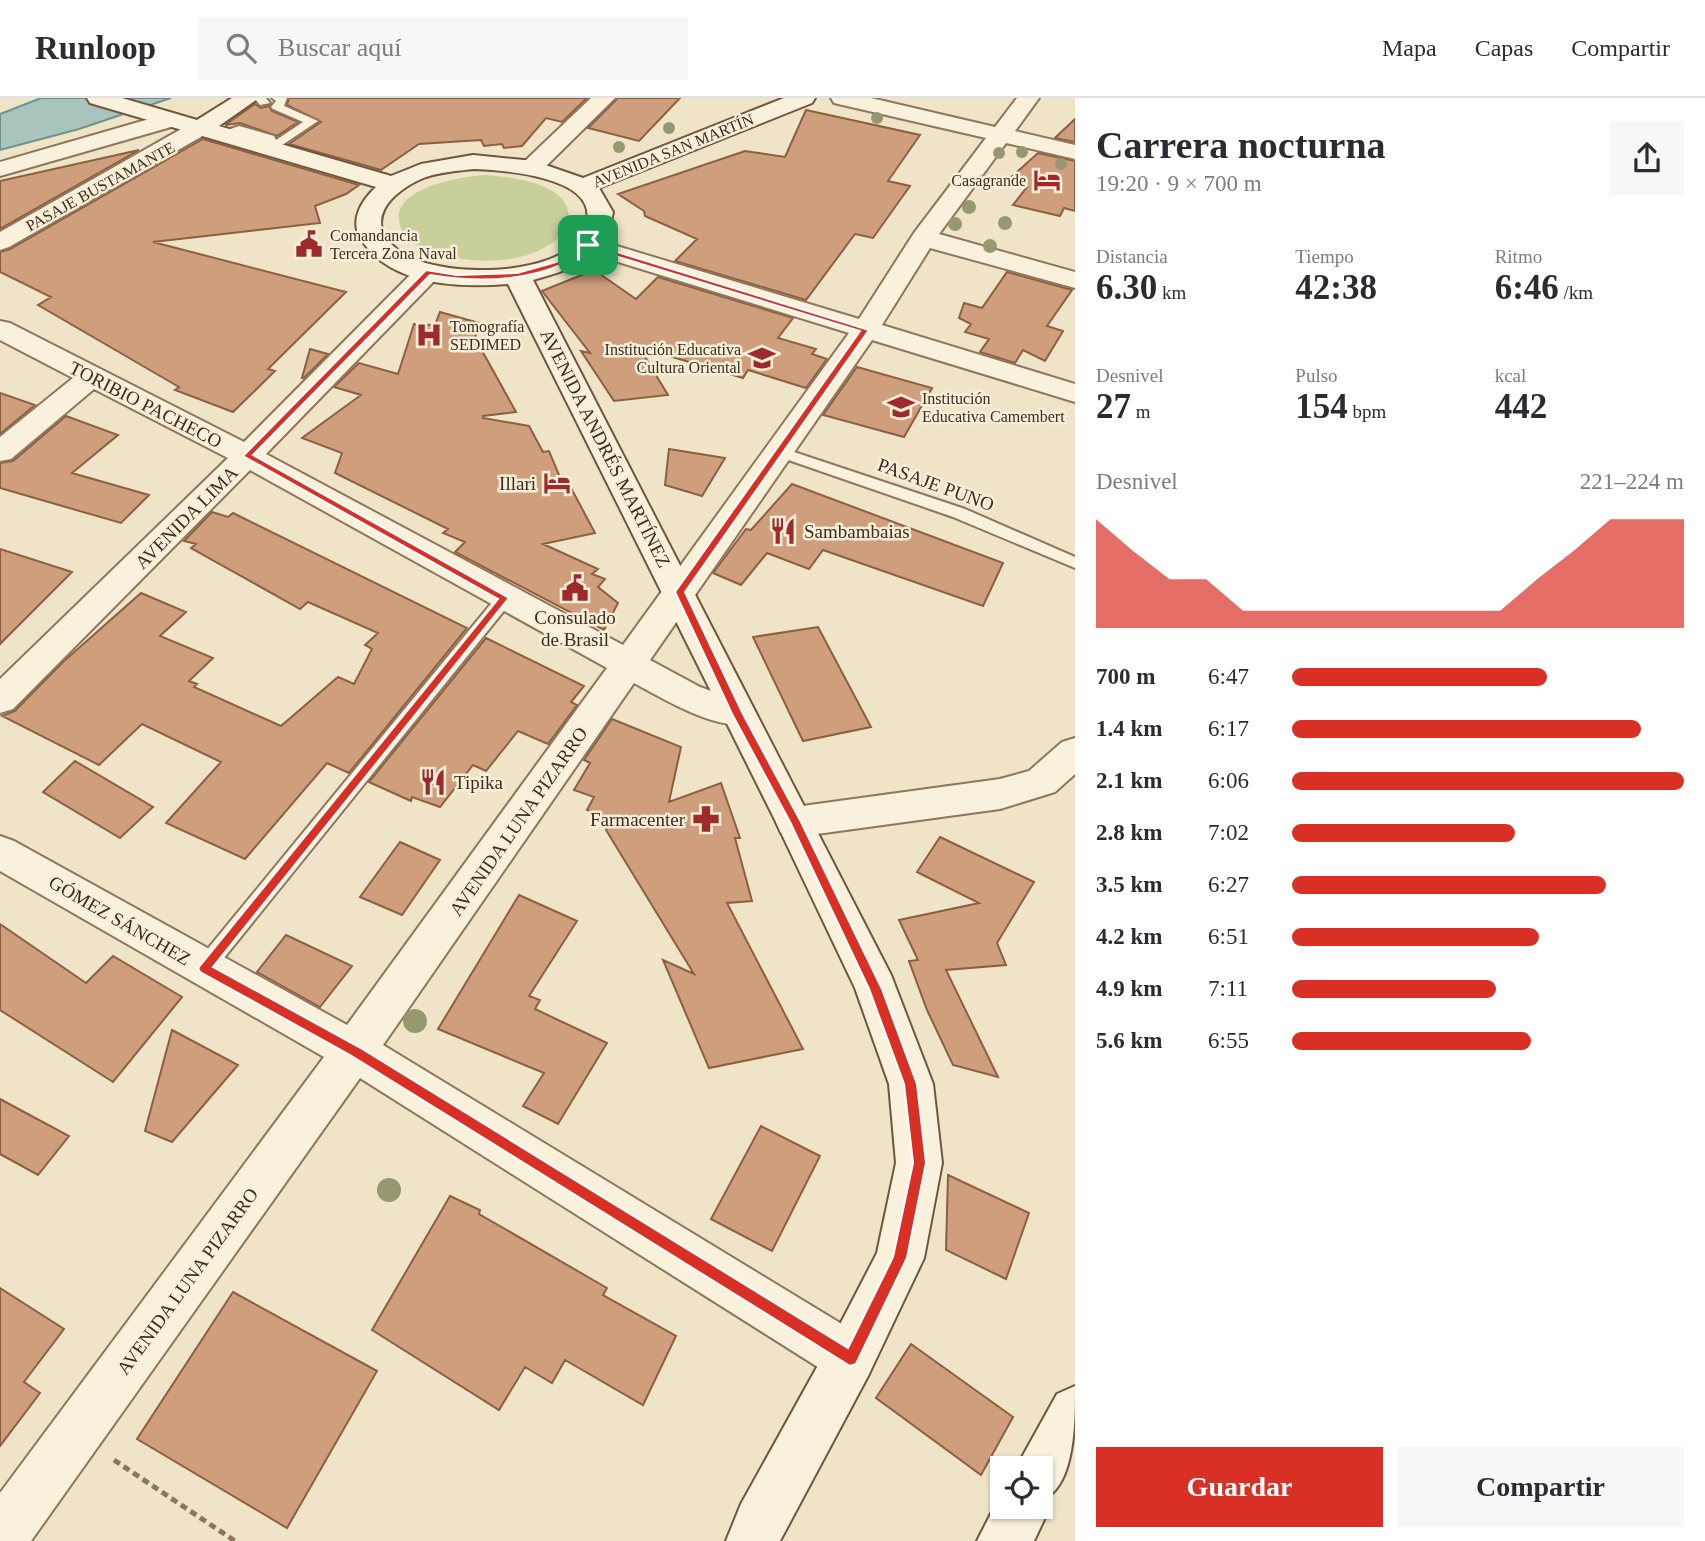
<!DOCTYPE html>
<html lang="es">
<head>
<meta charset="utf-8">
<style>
	:root { --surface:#fff; --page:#f7f7f7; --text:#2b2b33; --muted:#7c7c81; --line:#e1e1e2; --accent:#d93025 }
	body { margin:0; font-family:"Times New Roman",serif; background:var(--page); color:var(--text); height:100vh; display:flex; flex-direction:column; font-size:26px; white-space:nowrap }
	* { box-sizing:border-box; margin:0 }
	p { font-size:23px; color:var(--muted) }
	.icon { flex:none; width:38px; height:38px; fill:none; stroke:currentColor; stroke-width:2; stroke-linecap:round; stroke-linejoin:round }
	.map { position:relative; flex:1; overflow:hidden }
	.details { display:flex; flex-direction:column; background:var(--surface); width:630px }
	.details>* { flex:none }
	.fabs { position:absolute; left:990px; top:1358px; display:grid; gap:14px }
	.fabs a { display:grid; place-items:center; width:63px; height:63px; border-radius:0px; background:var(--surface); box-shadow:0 2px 5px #0004; font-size:35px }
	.pin { position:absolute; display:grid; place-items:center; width:60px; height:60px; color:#fff; margin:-30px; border-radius:14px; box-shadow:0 4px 10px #0006 }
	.round { display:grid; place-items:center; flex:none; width:74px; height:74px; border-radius:0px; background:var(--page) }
	.head { display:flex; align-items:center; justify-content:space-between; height:119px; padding:0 21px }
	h1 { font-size:38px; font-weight:700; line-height:52px }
	.metrics { display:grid; grid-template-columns:repeat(3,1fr); gap:10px; height:119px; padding:7px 21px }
	.metrics div { display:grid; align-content:center }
	.metrics b { font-size:35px; font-weight:700 }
	.metrics small { font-size:19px; font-weight:400 }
	.metrics p { font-size:19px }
	.chart { height:196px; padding:14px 21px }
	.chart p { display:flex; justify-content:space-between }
	.chart svg { width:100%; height:126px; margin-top:7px; fill:var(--accent); opacity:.7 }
	.button { display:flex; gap:14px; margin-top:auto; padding:14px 21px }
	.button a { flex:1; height:80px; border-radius:0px; background:var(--accent); color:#fff; font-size:28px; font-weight:700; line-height:80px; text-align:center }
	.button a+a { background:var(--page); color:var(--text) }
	ul { padding:0 21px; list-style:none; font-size:23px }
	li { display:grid; grid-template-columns:112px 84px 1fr; align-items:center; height:52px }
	li i { height:18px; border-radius:9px; background:var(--accent) }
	header { display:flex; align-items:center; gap:42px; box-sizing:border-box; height:98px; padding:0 35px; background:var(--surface); border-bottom:2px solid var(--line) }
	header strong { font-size:33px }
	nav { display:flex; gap:38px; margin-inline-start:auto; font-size:24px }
	.search { width:490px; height:63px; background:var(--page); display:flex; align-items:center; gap:18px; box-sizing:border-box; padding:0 24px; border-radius:0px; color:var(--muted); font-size:26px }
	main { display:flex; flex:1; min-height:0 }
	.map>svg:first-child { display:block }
	.green { fill:#c9cf9b }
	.water { fill:#a9c4bc; stroke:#6f938a; stroke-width:2 }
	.building { fill:#cf9f7d; stroke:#8d5f41; stroke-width:2 }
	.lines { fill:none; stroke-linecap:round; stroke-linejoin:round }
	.lane-casing { stroke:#8d765c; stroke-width:4 }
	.street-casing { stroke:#8d765c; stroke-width:4 }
	.secondary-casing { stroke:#6f573f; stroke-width:4 }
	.path { stroke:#8d765c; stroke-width:5; stroke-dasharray:7 4.5; stroke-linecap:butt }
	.lane { fill:#faf1dc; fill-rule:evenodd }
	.street { fill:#faf1dc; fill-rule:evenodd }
	.secondary { fill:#faf1dc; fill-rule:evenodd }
	.tree { fill:#96986f }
	.route { fill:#d93025; stroke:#fff; stroke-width:2; fill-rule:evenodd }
	.labels { text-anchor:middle; stroke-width:5; stroke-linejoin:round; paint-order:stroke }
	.far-street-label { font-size:16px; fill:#3d2e20; stroke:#f7eed8 }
	.far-poi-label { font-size:16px; fill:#3d2e20; stroke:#f7eed8; text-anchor:start }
	.street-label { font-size:19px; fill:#3d2e20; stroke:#f7eed8 }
	.poi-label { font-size:19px; fill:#3d2e20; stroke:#f7eed8; text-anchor:end }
</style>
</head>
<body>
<header>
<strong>Runloop</strong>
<div class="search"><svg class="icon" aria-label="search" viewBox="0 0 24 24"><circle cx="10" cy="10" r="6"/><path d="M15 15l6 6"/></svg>Buscar aquí</div>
<nav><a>Mapa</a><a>Capas</a><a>Compartir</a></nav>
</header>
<main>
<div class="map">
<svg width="1075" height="1443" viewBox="0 0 1075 1443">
	<rect width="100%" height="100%" fill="#f0e4c8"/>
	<!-- green -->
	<path class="green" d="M484,77C510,79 567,84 569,118C570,125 566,132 561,137C533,167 476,167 440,156C426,152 407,145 401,130C385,90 461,79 484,77Z"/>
	<!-- water -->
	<path class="water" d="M41,0H171L79,31L0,52V16Z"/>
	<!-- building -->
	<path class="building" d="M289,0H587L562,24L546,20L522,48L504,50L502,46L484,48L481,42L419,46L381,72L289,46L321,24L287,7Z
		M618,0H680L639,43L588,30Z
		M255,6L261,10L269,8L272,13L298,24L277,38L240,25L225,27Z
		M806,12L920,37L888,83L910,88L873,140L855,136L806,202L675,163L697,141L645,118L644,113L618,96L745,53L785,59Z
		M1075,21V44L1055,40Z
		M203,41L359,87L346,96L315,108L320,125L153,144L346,194L268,271L275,273L233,314L175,292L179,289L38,207L51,199L0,174V154L10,151Z
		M139,52L0,131V83Z
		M1038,55L1075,63V113L1064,110L1060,118L1013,107L1027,89L1007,83Z
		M594,172L636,201L658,179L793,220L778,240L816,251L812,256L827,261L806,290L748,272L743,280L639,249L668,297L614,303L581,253L590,255L542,193Z
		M1007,174L1072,192L1047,228L1063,233L1045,263L1023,252L1015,265L980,254L989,241L965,234L971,226L959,220L964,205L982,210Z
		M440,214L479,225L475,240L516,314L483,318V320L529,328L543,354L549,353L564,389L570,388L595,435L543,446L598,471L592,476L605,481L598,489L618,505L604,532L455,454L465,444L443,435L448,431L335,375L342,355L302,340L361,297L334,289L359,265L398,276L414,226L435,227Z
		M310,251L328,256L304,280H302Z
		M857,269L932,290L904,339L823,317Z
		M0,295L35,307L0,336Z
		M66,318L118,337L72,375L149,397L121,425L0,390V365L13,363Z
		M669,351L725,360L702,398L665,387Z
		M792,386L1003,465L983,508L823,452L809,471L767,455L741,487L713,475L746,431L751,432Z
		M212,414L228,419L233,415L467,530L349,675L327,665L245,761L166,725L221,664L142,626L99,667L2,618L15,613L63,564L141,495L186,514L160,538L213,560L189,583L197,586L194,589L281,628L338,579L354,586L372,551L365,547L378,535L308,504L300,511L191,450L196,446L184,443Z
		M0,451L72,474L0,546Z
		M818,529L871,629L803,643L753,539Z
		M486,540L584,588L571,604L577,607L548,646L518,633L486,673L473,667L440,709L412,699L411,703L369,684Z
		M612,621L681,649L669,704L721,685L740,740H735L752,803L727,805L803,951L709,970L663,862L694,876L606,732L612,721L587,712L594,699L574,692L590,665L584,662Z
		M75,663L153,709L120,740L43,694Z
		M940,739L1034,784L997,845L1006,867L946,872L998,979L953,967L927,912L909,863L918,862L899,822L979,805L917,774Z
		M400,744L440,762L402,817L360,799Z
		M519,797L577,823L529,898L540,902L535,911L607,945L558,1026L523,1008L544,975L438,931Z
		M0,826L86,885L113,858L182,899L113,984L0,912Z
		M286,837L352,868L320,909L257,874Z
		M172,932L238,967L172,1044L145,1033Z
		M0,1001L69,1038L38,1077L0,1056Z
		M761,1028L820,1058L772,1153L711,1121Z
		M948,1077L1029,1115L1006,1181L946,1152Z
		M450,1098L480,1112L479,1116L607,1190L603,1197L676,1238L643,1307L565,1262L552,1285L525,1269L499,1312L372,1232Z
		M0,1190L64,1231L24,1284L40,1295L0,1348Z
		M233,1194L377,1273L287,1430L137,1341Z
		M911,1246L1013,1319L981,1377L876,1300Z"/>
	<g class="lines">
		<defs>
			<path id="lane" d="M254,0H266L270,5L260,7Z
				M272,0H287L284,8L318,23L269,56L263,52L266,49L265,42L239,35L219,40L213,37L239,28L274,38L276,42L303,24L273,11L271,9L276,3Z
				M779,349L965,411L1075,459V470L953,419L774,357L771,354Z
				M505,494L511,496L513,500L511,504L211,876L204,879L197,876L194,870L197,864L499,496Z"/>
			<path id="street" d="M591,0H615L541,73H525L521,68L525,63Z
				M831,0H871L995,29L1017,0H1039L1015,33L1075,47V61L1006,45L939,136L1075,174V190L930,150L882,227L1075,286V304L872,242L650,562L700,589L751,607L756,616L751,625C719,635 662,600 634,585L383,947L868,1242L875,1260L868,1278L850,1285L832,1278L360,980L31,1443H0V1395L324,959L0,773V738L14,743L347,927L607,570L250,372L13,611L0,615V581L228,360L94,291L11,361L0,363V339L73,280L0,242V223L10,225L244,344L419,168L428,166L437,168L441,174L437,180L266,356L623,547L849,235L579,152L575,147L579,142L588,139L597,142L859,221L914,135L986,40L834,5Z
				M170,15L178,17L181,22L178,27L0,78V64Z
				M198,24L206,26L209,31L206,36L9,149L0,152V134L190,26Z
				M1075,640V676L1055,694L1000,711L795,739L781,735L776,724L781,713L795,709L1000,681L1029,673L1062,644Z"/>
			<path id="secondary" d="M87,0H122L197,22L232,0H259L219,28L391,78L421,66L473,57L534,63L583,80L784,0H815L812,5L599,90L613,114C605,160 574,171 533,182L891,877L933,986L942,1065L924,1160L868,1278L780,1443H726L741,1406L832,1242L877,1155L896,1065L889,986L855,890L776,724L508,186C459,190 390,188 361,141C349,122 362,102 376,89L90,5ZM473,71C502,72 595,78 587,122C586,128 585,133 582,138C555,180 440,180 402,155C359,126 390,93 426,79C441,74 457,73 473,71Z
				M1075,1288C1075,1324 1075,1383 1046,1400L1050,1409L1034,1443H977L1003,1392V1409H1041V1370H1016L1057,1296Z"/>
		</defs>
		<!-- lane casing -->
		<use href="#lane" class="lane-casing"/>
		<!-- street casing -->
		<use href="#street" class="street-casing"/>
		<!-- secondary casing -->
		<use href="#secondary" class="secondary-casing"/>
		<!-- path -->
		<path class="path" d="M114,1362L235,1443"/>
		<!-- lane -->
		<use href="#lane" class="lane"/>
		<!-- street -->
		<use href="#street" class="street"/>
		<!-- secondary -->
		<use href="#secondary" class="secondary"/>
	</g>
	<!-- trees -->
	<g class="tree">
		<circle cx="877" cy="20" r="6"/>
		<circle cx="669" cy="30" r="6"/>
		<circle cx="619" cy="49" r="6"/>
		<circle cx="1022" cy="54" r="6"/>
		<circle cx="999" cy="55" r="6"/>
		<circle cx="1061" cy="66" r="6"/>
		<circle cx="983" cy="84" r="7"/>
		<circle cx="969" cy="109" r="7"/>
		<circle cx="1005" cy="125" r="7"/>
		<circle cx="955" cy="126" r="7"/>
		<circle cx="990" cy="148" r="7"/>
		<circle cx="415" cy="923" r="12"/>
		<circle cx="389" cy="1092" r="12"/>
	</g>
	<!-- route -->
	<path class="route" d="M588,145L869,232L685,494L743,616L801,724L882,891L917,986L926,1065L907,1160L856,1266L850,1268L350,957L200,874L198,870L498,501L243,358L426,172L457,177L517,175L556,164ZM589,150L860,233L675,494L732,616L790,724L869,891L904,986L913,1065L893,1159L848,1250L359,949L213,869L509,500L253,357L430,177C473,184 521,184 561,167C571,163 580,155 589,150Z"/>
	<!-- icons -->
	<defs>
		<symbol id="hotel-bare" viewBox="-9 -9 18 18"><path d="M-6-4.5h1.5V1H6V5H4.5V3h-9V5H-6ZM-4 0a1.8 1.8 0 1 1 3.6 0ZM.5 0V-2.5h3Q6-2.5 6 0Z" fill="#9e2a2b" stroke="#f7eed8" stroke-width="2.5" paint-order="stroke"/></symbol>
		<symbol id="civic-bare" viewBox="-9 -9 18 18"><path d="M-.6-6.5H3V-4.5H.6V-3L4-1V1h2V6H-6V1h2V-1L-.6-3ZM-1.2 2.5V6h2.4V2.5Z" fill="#9e2a2b" stroke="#f7eed8" stroke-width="2.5" paint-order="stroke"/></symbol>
		<symbol id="hospital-bare" viewBox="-9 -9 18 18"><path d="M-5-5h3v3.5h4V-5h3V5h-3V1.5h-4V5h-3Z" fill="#9e2a2b" stroke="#f7eed8" stroke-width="2.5" paint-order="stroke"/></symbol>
		<symbol id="school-bare" viewBox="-9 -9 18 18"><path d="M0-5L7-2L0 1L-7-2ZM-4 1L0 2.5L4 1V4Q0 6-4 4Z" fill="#9e2a2b" stroke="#f7eed8" stroke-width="2.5" paint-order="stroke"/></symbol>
		<symbol id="restaurant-bare" viewBox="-9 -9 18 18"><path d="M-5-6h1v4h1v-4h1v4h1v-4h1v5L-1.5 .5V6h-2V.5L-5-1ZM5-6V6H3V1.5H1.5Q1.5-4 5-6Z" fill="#9e2a2b" stroke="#f7eed8" stroke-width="2.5" paint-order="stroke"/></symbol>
		<symbol id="pharmacy-bare" viewBox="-9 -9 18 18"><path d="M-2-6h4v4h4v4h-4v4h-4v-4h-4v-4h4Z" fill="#9e2a2b" stroke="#f7eed8" stroke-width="2.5" paint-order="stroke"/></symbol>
	</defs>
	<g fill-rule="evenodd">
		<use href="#hotel-bare" x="1028" y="63" width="38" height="38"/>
		<use href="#civic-bare" x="290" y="127" width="38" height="38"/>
		<use href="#hospital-bare" x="410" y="218" width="38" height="38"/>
		<use href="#school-bare" x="743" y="241" width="38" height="38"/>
		<use href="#school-bare" x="882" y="290" width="38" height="38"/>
		<use href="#hotel-bare" x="538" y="366" width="38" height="38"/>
		<use href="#restaurant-bare" x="764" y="414" width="38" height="38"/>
		<use href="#civic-bare" x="556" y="471" width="38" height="38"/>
		<use href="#restaurant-bare" x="414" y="665" width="38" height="38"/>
		<use href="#pharmacy-bare" x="687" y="702" width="38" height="38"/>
	</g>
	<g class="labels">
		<!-- far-street labels -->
		<g class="far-street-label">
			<text transform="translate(673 52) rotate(-22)" y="6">AVENIDA SAN MARTÍN</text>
			<text transform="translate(100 88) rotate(-29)" y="6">PASAJE BUSTAMANTE</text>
		</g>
		<!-- far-poi labels -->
		<g class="far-poi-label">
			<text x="1026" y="88" text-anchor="end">Casagrande</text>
			<text x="330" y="143">Comandancia<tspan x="330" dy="18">Tercera Zona Naval</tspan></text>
			<text x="450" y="234">Tomografía<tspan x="450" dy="18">SEDIMED</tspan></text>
			<text x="741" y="257" text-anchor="end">Institución Educativa<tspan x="741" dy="18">Cultura Oriental</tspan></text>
			<text x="922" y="306">Institución<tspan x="922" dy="18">Educativa Camembert</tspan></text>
		</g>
		<!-- street labels -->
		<g class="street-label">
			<text transform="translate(146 306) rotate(27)" y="7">TORIBIO PACHECO</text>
			<text transform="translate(606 350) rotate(63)" y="7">AVENIDA ANDRÉS MARTÍNEZ</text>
			<text transform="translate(936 386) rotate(20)" y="7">PASAJE PUNO</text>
			<text transform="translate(186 419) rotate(-45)" y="7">AVENIDA LIMA</text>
			<text transform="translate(518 723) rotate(-55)" y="7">AVENIDA LUNA PIZARRO</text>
			<text transform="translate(120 822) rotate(30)" y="7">GÓMEZ SÁNCHEZ</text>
			<text transform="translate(187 1183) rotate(-54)" y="7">AVENIDA LUNA PIZARRO</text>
		</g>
		<!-- poi labels -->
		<g class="poi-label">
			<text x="536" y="392">Illari</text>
			<text x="804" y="440" text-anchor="start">Sambambaias</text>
			<text x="575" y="526" text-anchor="middle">Consulado<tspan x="575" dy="22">de Brasil</tspan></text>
			<text x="454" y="691" text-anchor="start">Tipika</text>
			<text x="685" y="728">Farmacenter</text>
		</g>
	</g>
</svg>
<div class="fabs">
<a><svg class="icon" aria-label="locate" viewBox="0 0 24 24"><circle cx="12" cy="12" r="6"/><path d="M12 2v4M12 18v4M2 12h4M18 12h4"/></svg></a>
</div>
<div class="pin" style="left:588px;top:147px;background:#1e9e55"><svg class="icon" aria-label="arrive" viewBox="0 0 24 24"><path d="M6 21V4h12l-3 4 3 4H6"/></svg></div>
</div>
<section class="details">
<div class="head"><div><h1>Carrera nocturna</h1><p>19:20 · 9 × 700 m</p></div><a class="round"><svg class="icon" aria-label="share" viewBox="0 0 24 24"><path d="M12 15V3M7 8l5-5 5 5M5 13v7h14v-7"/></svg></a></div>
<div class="metrics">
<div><p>Distancia</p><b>6.30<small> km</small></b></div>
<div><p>Tiempo</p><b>42:38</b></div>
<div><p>Ritmo</p><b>6:46<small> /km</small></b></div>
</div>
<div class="metrics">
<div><p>Desnivel</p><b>27<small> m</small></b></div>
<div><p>Pulso</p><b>154<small> bpm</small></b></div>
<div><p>kcal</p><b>442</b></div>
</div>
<div class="chart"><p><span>Desnivel</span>221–224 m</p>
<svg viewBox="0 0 160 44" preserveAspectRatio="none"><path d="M0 44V6L10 17L20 27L30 27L40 38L50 38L60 38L70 38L80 38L90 38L100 38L110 38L120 27L130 17L140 6L150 6L160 6V44z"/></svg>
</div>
<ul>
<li><b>700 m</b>6:47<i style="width:65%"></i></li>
<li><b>1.4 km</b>6:17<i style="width:89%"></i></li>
<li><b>2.1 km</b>6:06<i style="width:100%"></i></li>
<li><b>2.8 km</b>7:02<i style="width:57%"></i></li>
<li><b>3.5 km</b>6:27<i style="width:80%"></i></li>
<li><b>4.2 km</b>6:51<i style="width:63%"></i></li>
<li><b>4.9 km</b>7:11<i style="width:52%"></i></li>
<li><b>5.6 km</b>6:55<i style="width:61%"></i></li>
</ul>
<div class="button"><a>Guardar</a><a>Compartir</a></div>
</section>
</main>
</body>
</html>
